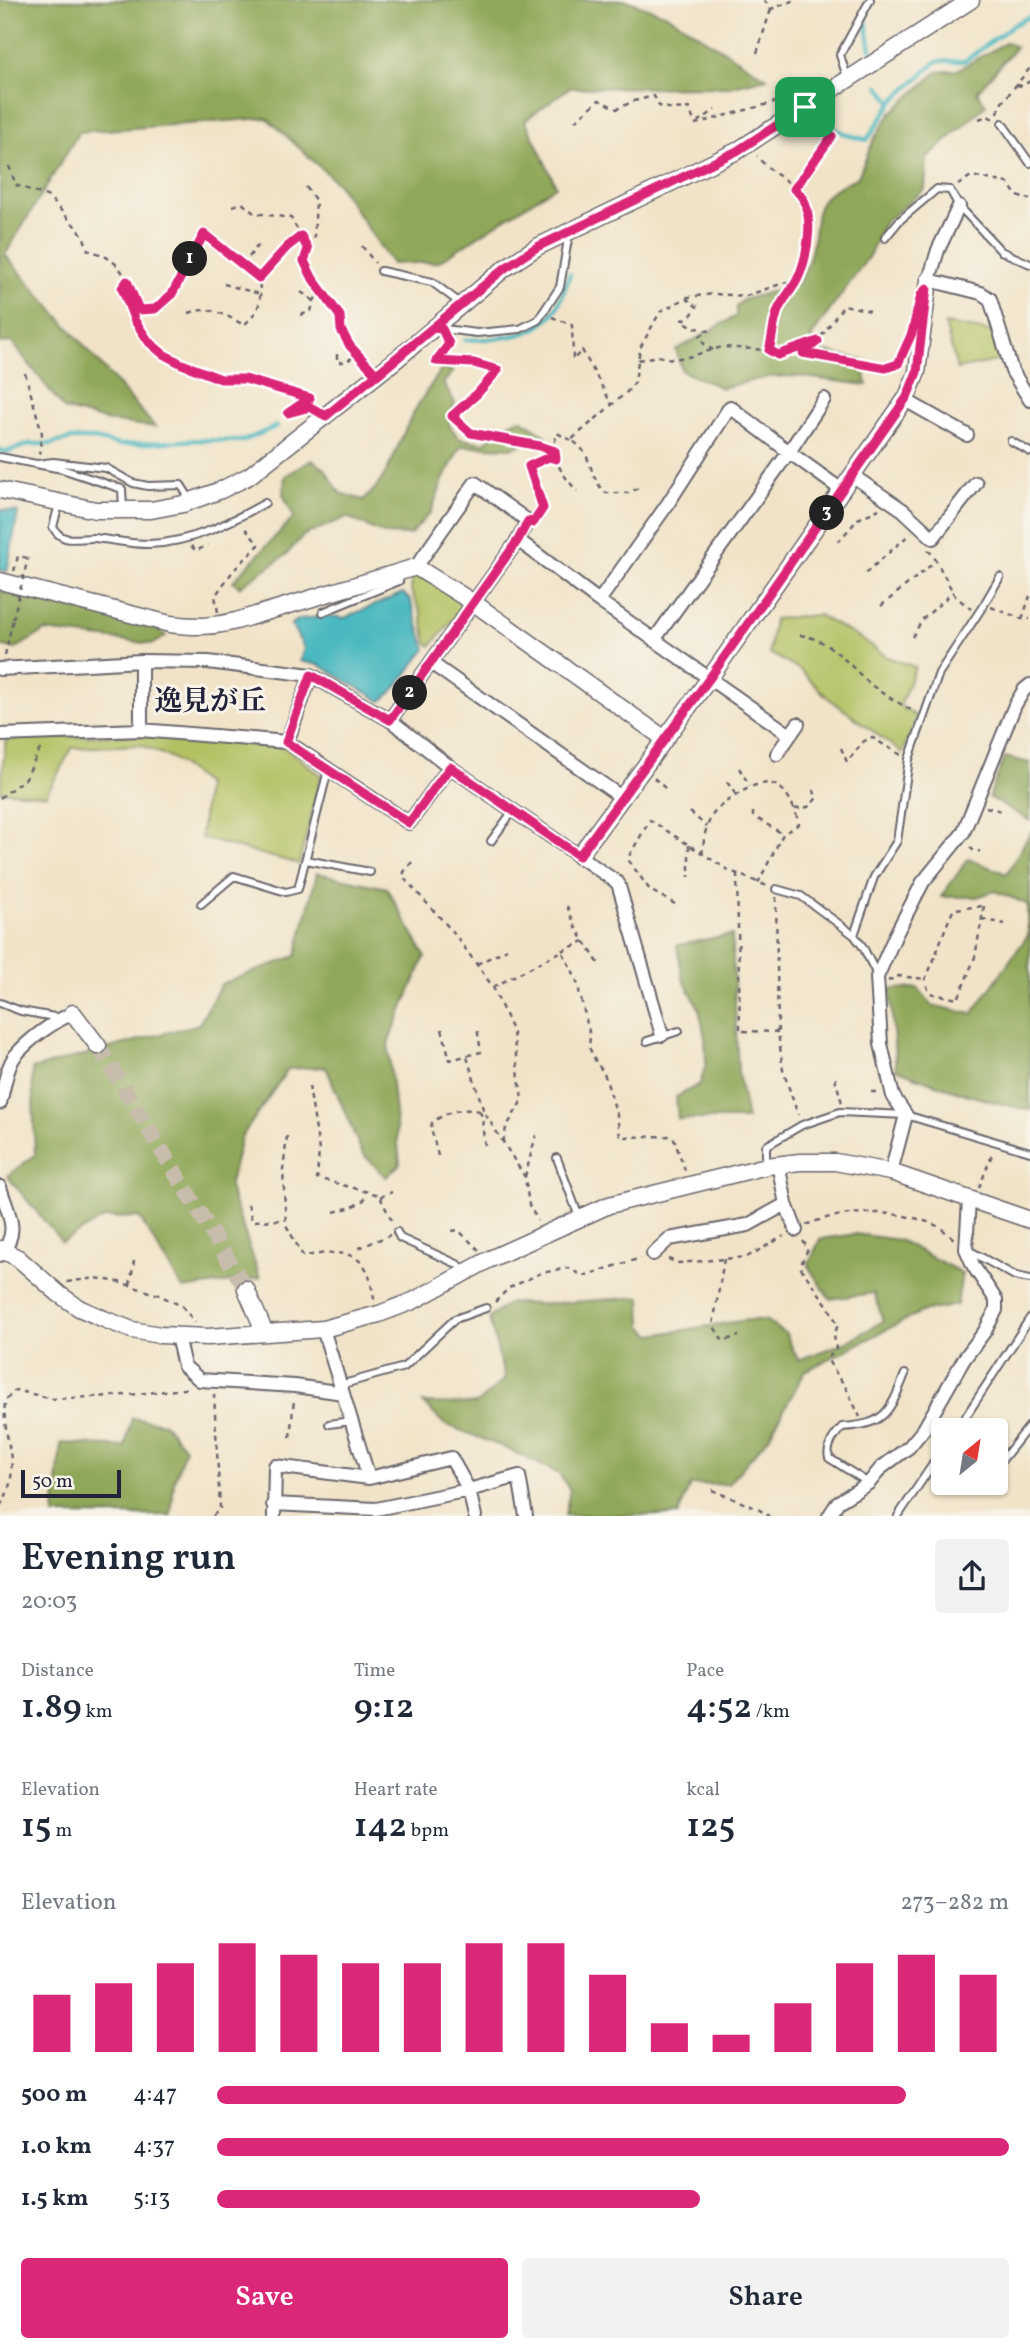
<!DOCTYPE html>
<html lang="en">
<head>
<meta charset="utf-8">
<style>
	:root { --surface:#fff; --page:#f2f2f3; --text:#1f2937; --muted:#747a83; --accent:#db2777 }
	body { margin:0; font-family:Vollkorn,"Noto Serif JP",serif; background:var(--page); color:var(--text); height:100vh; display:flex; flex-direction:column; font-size:26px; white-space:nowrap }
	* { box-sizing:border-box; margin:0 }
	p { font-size:23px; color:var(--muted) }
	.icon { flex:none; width:38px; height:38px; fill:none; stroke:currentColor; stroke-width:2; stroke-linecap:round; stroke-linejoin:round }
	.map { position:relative; height:1516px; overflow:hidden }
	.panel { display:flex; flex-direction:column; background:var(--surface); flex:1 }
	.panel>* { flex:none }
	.needle { width:46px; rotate:30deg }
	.tools { position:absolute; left:931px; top:1418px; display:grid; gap:14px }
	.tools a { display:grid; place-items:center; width:77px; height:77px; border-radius:7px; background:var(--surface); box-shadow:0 2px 5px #0004; font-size:35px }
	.scale { position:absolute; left:21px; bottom:18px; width:100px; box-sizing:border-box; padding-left:7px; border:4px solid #22223b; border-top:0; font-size:19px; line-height:24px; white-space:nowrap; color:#22223b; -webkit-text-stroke:5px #f7f3e8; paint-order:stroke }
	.pin { position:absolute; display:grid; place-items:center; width:60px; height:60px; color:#fff; margin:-30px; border-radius:14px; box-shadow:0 4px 10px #0006 }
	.km { position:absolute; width:35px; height:35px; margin:-18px; border-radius:50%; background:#222; color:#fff; font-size:19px; line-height:35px; text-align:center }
	.round { display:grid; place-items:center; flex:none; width:74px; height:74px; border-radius:7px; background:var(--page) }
	.summary { display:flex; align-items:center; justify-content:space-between; height:119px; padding:0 21px }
	h1 { font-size:38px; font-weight:600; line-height:52px }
	.stats { display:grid; grid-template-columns:repeat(3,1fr); gap:10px; height:119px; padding:7px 21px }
	.stats div { display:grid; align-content:center }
	.stats b { font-size:35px; font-weight:600 }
	.stats small { font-size:19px; font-weight:400 }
	.stats p { font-size:19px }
	.chart { height:196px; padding:14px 21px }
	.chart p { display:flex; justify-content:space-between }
	.chart svg { width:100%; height:126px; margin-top:7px; stroke:var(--accent); stroke-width:6 }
	.button { display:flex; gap:14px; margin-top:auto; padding:14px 21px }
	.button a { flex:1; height:80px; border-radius:7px; background:var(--accent); color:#fff; font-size:28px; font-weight:600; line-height:80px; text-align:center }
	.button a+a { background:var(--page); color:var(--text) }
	ul { padding:0 21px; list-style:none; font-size:23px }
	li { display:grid; grid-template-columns:112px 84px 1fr; align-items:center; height:52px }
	li i { height:18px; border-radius:9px; background:var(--accent) }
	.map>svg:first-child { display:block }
	.green { fill:#b4c163; stroke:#6b724f; stroke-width:2 }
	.forest { fill:#8fa759; stroke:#58644a; stroke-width:2 }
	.water { fill:#49b8c0; stroke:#366d7e; stroke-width:2 }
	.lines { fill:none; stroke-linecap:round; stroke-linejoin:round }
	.stream { stroke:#49b8c0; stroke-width:4.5 }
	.tertiary-tunnel { stroke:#c8bcac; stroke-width:16; stroke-dasharray:16 8; stroke-linecap:butt }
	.service-casing { stroke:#6a666c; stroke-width:10 }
	.minor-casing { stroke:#6a666c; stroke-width:16 }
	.tertiary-casing { stroke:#6a666c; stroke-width:19 }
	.path { stroke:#6a666c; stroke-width:2.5; stroke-dasharray:5 5; stroke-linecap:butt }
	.service { stroke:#fff; stroke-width:6 }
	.minor { stroke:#fff; stroke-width:12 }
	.tertiary { stroke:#fff; stroke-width:16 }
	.path-bridge { stroke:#6a666c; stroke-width:2.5; stroke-dasharray:5 5; stroke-linecap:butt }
	.route-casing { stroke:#fff; stroke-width:14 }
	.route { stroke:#db2777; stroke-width:9 }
	.labels { text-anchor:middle; stroke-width:6; stroke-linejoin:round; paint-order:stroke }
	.neighbourhood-label { font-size:28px; font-weight:bold; fill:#22223b; stroke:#f7f3e8 }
</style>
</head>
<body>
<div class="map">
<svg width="1030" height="1516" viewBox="0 0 1030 1516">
	<rect width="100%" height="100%" fill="#f7f3e8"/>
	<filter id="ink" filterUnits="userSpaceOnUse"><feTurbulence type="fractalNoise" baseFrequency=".0143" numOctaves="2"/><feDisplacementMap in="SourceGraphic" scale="14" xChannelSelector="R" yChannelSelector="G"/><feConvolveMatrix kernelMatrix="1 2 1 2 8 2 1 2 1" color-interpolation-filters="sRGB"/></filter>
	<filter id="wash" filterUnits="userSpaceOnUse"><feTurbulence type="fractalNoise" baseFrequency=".00686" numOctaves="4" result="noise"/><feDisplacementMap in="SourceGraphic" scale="28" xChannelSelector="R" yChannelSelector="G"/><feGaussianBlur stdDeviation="1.57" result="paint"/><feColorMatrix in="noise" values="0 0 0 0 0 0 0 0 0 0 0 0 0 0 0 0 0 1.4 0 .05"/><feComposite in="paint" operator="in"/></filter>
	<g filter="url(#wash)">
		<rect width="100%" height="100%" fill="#f1e3c8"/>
		<!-- green -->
		<path class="green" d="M945,324L994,332L1002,360L957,369Z
			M412,576L427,578L466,604L431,646L427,643L421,613L411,591Z
			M818,615L860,638L887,657L915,667L900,706L917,717L902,753L827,697L799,669L769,653L774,619Z
			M123,735L177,737L285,748L321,775L299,864L201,838L206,784L172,758L141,745L72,748L46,795L0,791L6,739Z"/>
		<!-- forest -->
		<path class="forest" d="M0,0H626L667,15L767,78L729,87L569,88L525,120L556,186L438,262L392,264L337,183L267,118L79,132L5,255L155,427L108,421L64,409L12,342L0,343Z
			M1007,42L1016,47L977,92L986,105L927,158L925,189L884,223L869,256L811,337L822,351L863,360L867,385L796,376L768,377L722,388L682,371L676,350L736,316V307L743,300L798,284C802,276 807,267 809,259C823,212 802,202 858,177L874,139L891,113L937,72L957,70Z
			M443,367L453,372L443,383L455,403L449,425L460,439L485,443L499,428L521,419L546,436L511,448L461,446L444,478L431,512L410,535L384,534L347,517L304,535L286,555L239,587L233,581L294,517L283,494L285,476L312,460L325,469L340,493L363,500C390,480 397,442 413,414C421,398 433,383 443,367Z
			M0,591L155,628L166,636L153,644L45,631L15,649L0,645Z
			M1005,757L1030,763V821L989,797Z
			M1030,833V1110C983,1101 940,1087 896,1069L890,989L918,988L931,1005L972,1014L1028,935L1027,904L995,891L977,897H941L968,859L1007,874Z
			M317,873L387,888L425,956L388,1043L400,1164L386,1177L362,1153L326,1067L288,1069L241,1138L229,1187L260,1278L183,1289L139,1217L104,1218L62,1242L7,1176L35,1155L32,1069L199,1024L221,984L296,956Z
			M732,935L738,1072L747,1119H678L676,1097L700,1084L706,1063L705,1038L699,1008L683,979L677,945Z
			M856,1234L899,1240L962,1273L957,1305L921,1312L805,1371L769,1437L728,1484L690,1485L678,1515H565L570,1490L558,1473L503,1447L444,1424L423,1403L477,1404L505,1379L489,1318L509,1303L543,1304L641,1297L642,1326L652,1335L747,1320H765L786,1334L798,1360L847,1342L883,1321L874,1293L830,1299L808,1266L820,1239Z
			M132,1418L164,1423L185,1448L174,1482L171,1515H54L61,1443L125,1447Z"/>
		<!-- water -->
		<path class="water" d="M0,510L18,512L7,572L0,570Z
			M403,593L410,600L426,649L391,693L381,701L319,665L300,661L304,648L291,624L300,619L331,616L344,618Z"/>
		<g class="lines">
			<!-- stream -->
			<path class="stream" d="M866,20L871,50
				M879,86L892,102
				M822,122L848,135L867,140L892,102L937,61H965L1013,25L1030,16
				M465,340C498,339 541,339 558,305C563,295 566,284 570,274
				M0,450L6,452L30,444H50L71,439H94L120,445L199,440L243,441L277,426"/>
		</g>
	</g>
	<g filter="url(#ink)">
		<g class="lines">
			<!-- tertiary-tunnel -->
			<path class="tertiary-tunnel" d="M98,1046L246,1289"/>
			<defs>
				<path id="service" d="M847,77L840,55L870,0
					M1002,123L1030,163
					M885,238L899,221L937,189L950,190L959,206L1001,251L1030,264
					M381,271L432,282L460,303
					M436,328L477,333L520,329L538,320L560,287L569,233
					M898,364L912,333L918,307
					M1011,441L1030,452
					M0,457L62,469L122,489L123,508
					M37,464L53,462L106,468L133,483L148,486L181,485L190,499
					M59,504L53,527C62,545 78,537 95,538C113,540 131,544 149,544C191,543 229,523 265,503
					M323,612L399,581L397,575
					M491,841L513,811
					M306,860L370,872
					M776,889L801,896L854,935L863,947L877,975
					M201,904L234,876L286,892L298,889L328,770
					M854,935L874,877L897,841L909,759L939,673L983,606L1000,577
					M0,1003L21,1011L60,1018
					M647,1041L679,1031
					M557,1158L579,1217
					M766,1164V1146L802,1125L840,1112L906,1115L1030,1152
					M397,1232L400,1238L457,1264L464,1269
					M968,1250L1015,1276L1030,1279
					M340,1385L404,1367L455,1319L486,1308
					M329,1424L351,1421
					M957,1430L1030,1318
					M999,1464L1030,1425
					M867,1482L829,1458C826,1446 834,1436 842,1427C885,1425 890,1412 905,1374
					M898,1516L943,1449"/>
				<path id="minor" d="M959,206L938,250L929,280L981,293L990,299L1012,371L1030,400
					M905,400L967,435
					M853,476L903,510L933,538L976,483
					M518,540L599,601L790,735
					M599,601L667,505L730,407L789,452L824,399
					M654,640L789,452L843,491
					M141,661V730
					M431,663L621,797
					M0,669L141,661L208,662L311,675L390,720L450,767L618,883L662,1035
					M390,720L518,540L528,521L475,483L416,567
					M0,735L141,730L287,742L409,823L450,767
					M287,742L311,675
					M777,754L798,724
					M0,1103C4,1089 6,1068 15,1056C29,1039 53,1022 73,1013
					M778,1164L786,1204L796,1230
					M891,1172L906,1115L893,1096L881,1044L877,977L896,934L923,882L963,833L1015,705L1024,690L1030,685
					M0,1187C7,1212 22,1231 0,1255
					M653,1254L669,1239L748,1225L786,1204
					M323,1329L369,1478L451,1458L469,1490L475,1516
					M177,1336L184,1366L200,1380L295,1386L343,1393
					M273,1504L376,1509L469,1490L519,1476L526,1516
					M274,1516L275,1466L369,1478
					M829,1516L838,1502L869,1483L881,1468L909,1447L924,1429L964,1359L985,1331L996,1310V1300L974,1267L966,1249L969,1200"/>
				<path id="tertiary" d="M0,490L96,510H151L183,504L221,490L249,476L397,359L505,268L537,247L737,151L971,0
					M0,581L170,624C194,627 213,627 236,621L416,567L474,603L665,739
					M579,856L709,679L907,397L917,372L929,280
					M73,1013L98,1046
					M0,1249L18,1258L59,1294L79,1308L104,1319L132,1330L160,1335L208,1337L323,1329L379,1314L413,1301L490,1259L609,1205L767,1166L800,1162H835L891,1172L1030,1220
					M246,1289L265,1333"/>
			</defs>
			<!-- service casing -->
			<use href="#service" class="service-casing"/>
			<!-- minor casing -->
			<use href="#minor" class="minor-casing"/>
			<!-- tertiary casing -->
			<use href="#tertiary" class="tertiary-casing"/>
			<!-- path -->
			<path class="path" d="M764,0L771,9L795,0
				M757,53L771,9
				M1017,85L1022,86L1030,81
				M998,113L1000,105L1030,68
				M979,119L988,116L995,120
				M575,121L599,100L617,109L634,101L654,96L659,106L673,109L689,108L695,124
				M698,122L715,110
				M695,124L790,98
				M9,166L16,185L49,197L83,235L88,250C108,256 118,262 127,281
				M958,185L971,176L1008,183L1016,195L1026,200L1030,198
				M306,187L316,201L314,237L308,249
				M795,189L832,136L813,117
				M233,206L242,203L254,213L291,218L301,236L287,247L259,278L204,235L172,294L155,309L139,310L127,281L122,288L135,321L149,342L163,354L182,364L221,379H245L310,398
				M301,237L308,249L304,261L313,279L340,315L341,330L350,346L368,365
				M362,246L375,263
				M243,265L258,245
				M798,279L778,310L769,350L778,355L815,342
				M224,284L260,294
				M301,292L314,301
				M686,298L697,307L690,317L682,320L693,327L709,331L700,336L704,344L713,350
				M870,311L844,305L818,341L803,353L854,364L888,367
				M189,313C210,305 225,315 244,325C262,308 261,302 259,278
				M301,315L311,311L314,301L321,288
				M552,317L572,325L573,360L582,350L612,405
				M446,339L449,344L436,361L474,363L498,370L477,394L452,416L471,433L540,446L555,451
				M337,354V362H346L357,354
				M638,360L657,356L672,359L688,357L722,347L769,350
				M25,373L42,433L39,454
				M310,398L288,413L310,406L313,408
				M571,440L557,433C549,457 561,473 577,491
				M638,488L629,493H606C586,475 595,454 571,440L628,391L635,382L640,348L660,312L688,297L714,294L746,296L798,278C804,253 820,214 799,192C787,179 769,172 757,156
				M538,516L543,508L529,466L549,457L556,459
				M838,542L858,519L879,509
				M191,546L196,551L208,545
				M928,550L933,555L955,596L971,609
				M14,571L18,556L28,558
				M866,573L911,533
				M881,606L936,561
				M991,607L1022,619H1030
				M218,612L215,596L233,571L259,545L243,526
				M1022,619L1030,596
				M800,635C831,640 846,662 868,682C881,694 899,703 915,712
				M912,637L923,619L953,592
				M5,655L13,619
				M841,748L847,762L863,742L871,737L901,755
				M739,768L750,786
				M654,778L667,790
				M727,782L736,795
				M0,798L26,778L42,745
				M986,807L1002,811
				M795,809L808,807L817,798L811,785
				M690,812L707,827
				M753,812V816L783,834
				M689,845V877
				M970,847L975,852L980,851
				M702,854C704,844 704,831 709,822C714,809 724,803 735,796C772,771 788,784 799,824L783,834L758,883
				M412,862L404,872L403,877L454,933L493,987L513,1033L522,1100L506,1128L503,1144
				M737,874L740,1031L778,1032
				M776,897L778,1032L783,1070L798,1115
				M675,904L650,890L629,861V856L650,820L728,870L767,886
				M567,906L576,928L599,964
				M984,906L975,957L958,999L929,993L925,979C937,957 942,932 954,909Z
				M982,919L1005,924
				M562,951L584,941
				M477,964L507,949
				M888,981L899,976L925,979
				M493,987L562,951L576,978L590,1036L589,1047L596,1062L604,1073L617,1115L620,1137L673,1136L686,1173
				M442,1029L450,1060L481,1052L477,1027
				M467,1057L484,1112L525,1177L529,1205L538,1221
				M835,1078L842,1103
				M309,1086L319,1150L317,1178L379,1195L393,1223
				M871,1092H878
				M480,1111C484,1122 482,1133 485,1145
				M287,1136L283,1170L286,1225L303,1256C324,1254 353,1246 366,1269C371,1277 372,1292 375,1302
				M438,1156L431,1128L432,1123C448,1110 464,1107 484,1112
				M525,1177L536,1135
				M979,1188L993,1152
				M380,1197L392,1192
				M248,1204L252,1221L285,1220
				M334,1212L352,1207L364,1200L365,1190
				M806,1225C843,1209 895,1209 933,1224C941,1227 949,1235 955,1240
				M452,1231L458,1230L479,1250
				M803,1241L808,1249L800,1267L828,1306L838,1325L834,1335L836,1349L827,1359L846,1388L860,1417
				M359,1248L390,1235
				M668,1259L679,1263L747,1257L784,1236
				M724,1259L713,1325L723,1341L739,1336
				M67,1282L95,1278L119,1282L159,1295L182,1306L195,1322
				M130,1285L134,1261
				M495,1302L509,1288L541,1273L568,1268L583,1276L641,1258
				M290,1437L294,1400
				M712,1490L758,1509L769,1516
				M0,1506C25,1469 1,1440 5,1401L15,1390L53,1399L128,1395L184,1389L190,1386
				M213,1516L220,1508L214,1394"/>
			<!-- service -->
			<use href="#service" class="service"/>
			<!-- minor -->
			<use href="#minor" class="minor"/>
			<!-- tertiary -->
			<use href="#tertiary" class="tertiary"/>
			<!-- path-bridge -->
			<path class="path-bridge" d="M13,619L28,558"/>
		</g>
	</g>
	<g class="lines" filter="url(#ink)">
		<defs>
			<path id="route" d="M805,107L737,151L537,247L505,268L326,416L310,407L288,413L310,398L245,379H221L182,364L163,354L149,342L135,321L122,288L127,281L139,310L155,309L172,294L204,234L259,278L287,247L301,236L308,249L304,261L313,279L340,316L341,330L350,346L377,375L433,328L442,329L449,344L436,361L474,363L498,370L477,394L452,416L471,433L540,446L555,451L556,459L549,457L529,466L543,508L533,523L528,521L518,540L390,720L311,675L286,742L409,823L450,767L579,856L709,679L907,397L917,372L927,288L921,295L912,333L898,364L886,368L803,353L818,341L778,355L769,350C773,337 773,321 779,308C784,298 792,290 797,280C808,259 818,205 794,189L832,136L805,107"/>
		</defs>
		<!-- route casing -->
		<use href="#route" class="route-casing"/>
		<!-- route -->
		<use href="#route" class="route"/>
	</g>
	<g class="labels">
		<!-- neighbourhood labels -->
		<g class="neighbourhood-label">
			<text x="210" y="710">逸見が丘</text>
		</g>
	</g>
</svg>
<div class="tools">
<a><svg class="needle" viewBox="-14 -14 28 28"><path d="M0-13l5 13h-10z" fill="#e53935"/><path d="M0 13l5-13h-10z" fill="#747a83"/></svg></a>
</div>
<div class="scale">50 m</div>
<div class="pin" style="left:805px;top:107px;background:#1e9e55"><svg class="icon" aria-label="arrive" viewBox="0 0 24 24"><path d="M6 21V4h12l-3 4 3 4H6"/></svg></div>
<b class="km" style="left:190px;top:259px">1</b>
<b class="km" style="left:410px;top:693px">2</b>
<b class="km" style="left:827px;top:513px">3</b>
</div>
<section class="panel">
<div class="summary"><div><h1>Evening run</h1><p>20:03</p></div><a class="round"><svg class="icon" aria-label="share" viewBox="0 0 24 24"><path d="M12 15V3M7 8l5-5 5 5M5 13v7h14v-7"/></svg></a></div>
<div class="stats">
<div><p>Distance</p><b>1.89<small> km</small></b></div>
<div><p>Time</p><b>9:12</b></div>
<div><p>Pace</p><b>4:52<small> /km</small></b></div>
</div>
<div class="stats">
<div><p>Elevation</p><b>15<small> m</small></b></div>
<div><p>Heart rate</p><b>142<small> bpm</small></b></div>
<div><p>kcal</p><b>125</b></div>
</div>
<div class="chart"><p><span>Elevation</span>273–282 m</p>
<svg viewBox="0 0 160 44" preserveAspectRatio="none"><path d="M5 44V24M15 44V20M25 44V13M35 44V6M45 44V10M55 44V13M65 44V13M75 44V6M85 44V6M95 44V17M105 44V34M115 44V38M125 44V27M135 44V13M145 44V10M155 44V17"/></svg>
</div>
<ul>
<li><b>500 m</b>4:47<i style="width:87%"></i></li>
<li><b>1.0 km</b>4:37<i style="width:100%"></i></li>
<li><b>1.5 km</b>5:13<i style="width:61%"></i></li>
</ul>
<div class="button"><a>Save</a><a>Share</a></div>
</section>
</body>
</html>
